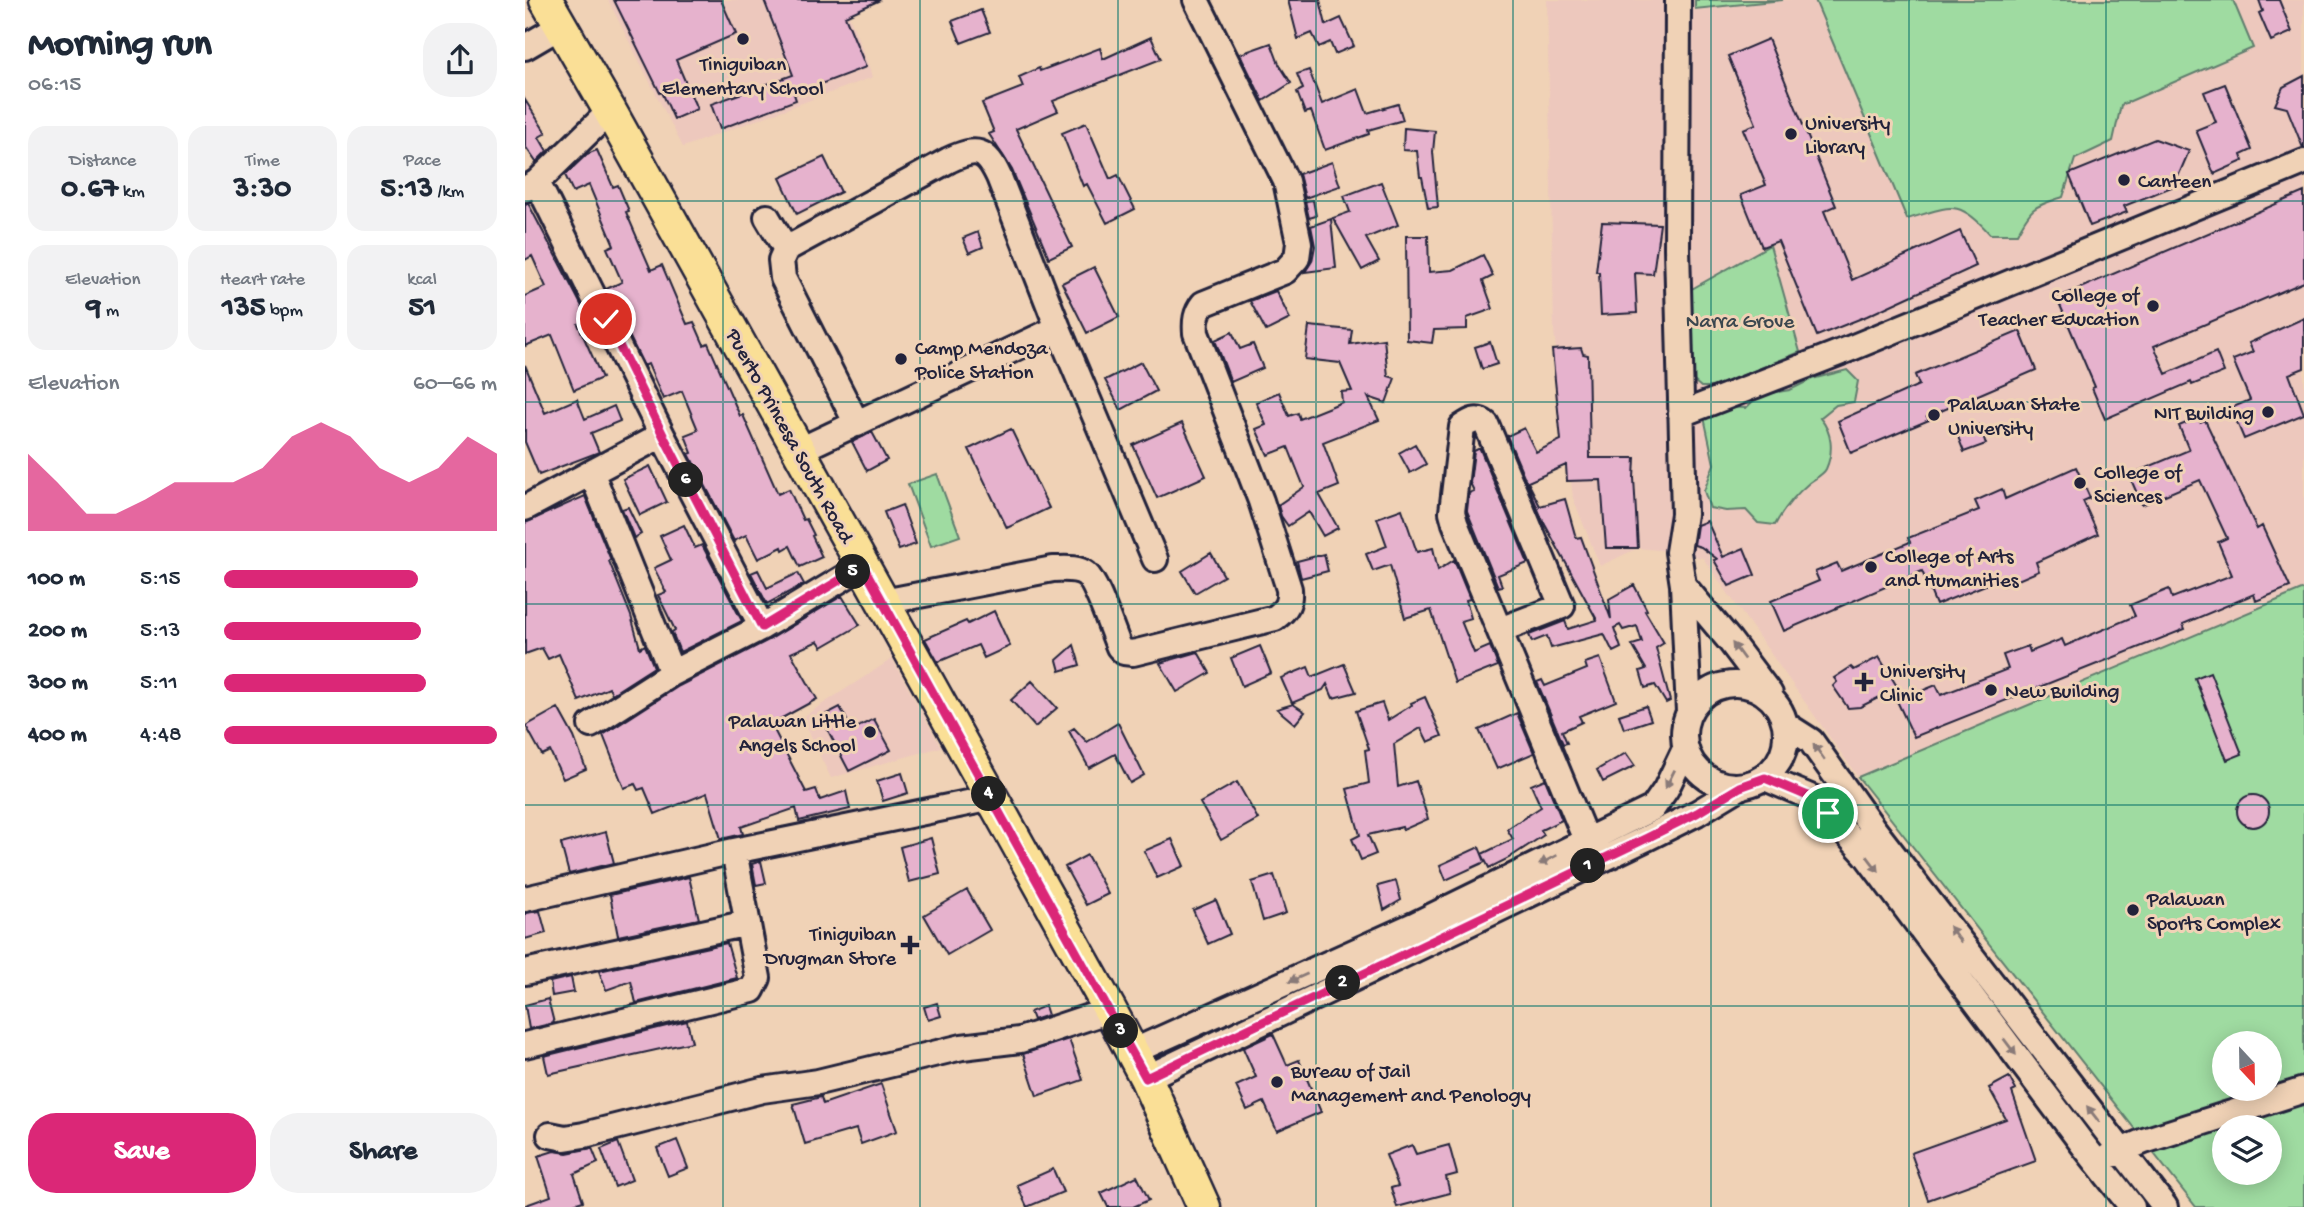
<!DOCTYPE html>
<html lang="en">
<head>
<meta charset="utf-8">
<style>
	:root { --surface:#fff; --page:#f2f2f3; --text:#1f2937; --muted:#747a83; --accent:#db2777 }
	body { margin:0; font-family:"Gochi Hand",sans-serif; background:var(--page); color:var(--text); height:100vh; display:flex; flex-direction:column; font-size:26px; white-space:nowrap }
	* { box-sizing:border-box; margin:0 }
	p { font-size:23px; color:var(--muted) }
	.icon { flex:none; width:38px; height:38px; fill:none; stroke:currentColor; stroke-width:2; stroke-linecap:round; stroke-linejoin:round }
	.map { position:relative; flex:1; overflow:hidden }
	.panel { display:flex; flex-direction:column; background:var(--surface); width:525px }
	.panel>* { flex:none }
	.needle { width:46px; rotate:158deg }
	.controls { position:absolute; left:1687px; top:1031px; display:grid; gap:14px }
	.controls a { display:grid; place-items:center; width:70px; height:70px; border-radius:50%; background:var(--surface); box-shadow:0 4px 18px #0003; font-size:35px }
	.pin { position:absolute; display:grid; place-items:center; width:60px; height:60px; color:#fff; margin:-30px; border:4px solid #fff; border-radius:50%; box-shadow:0 2px 7px #0007 }
	.km { position:absolute; width:35px; height:35px; margin:-18px; border-radius:50%; background:#222; color:#fff; font-size:19px; line-height:35px; text-align:center }
	.round { display:grid; place-items:center; flex:none; width:74px; height:74px; border-radius:28px; background:var(--page) }
	.summary { display:flex; align-items:center; justify-content:space-between; height:119px; padding:0 28px }
	h1 { font-size:38px; font-weight:700; line-height:52px }
	.metrics { display:grid; grid-template-columns:repeat(3,1fr); gap:10px; height:119px; padding:7px 28px }
	.metrics div { display:grid; align-content:center; border-radius:18px; background:var(--page); text-align:center }
	.metrics b { font-size:30px; font-weight:700 }
	.metrics small { font-size:19px; font-weight:400 }
	.metrics p { font-size:19px }
	.chart { height:196px; padding:14px 28px }
	.chart p { display:flex; justify-content:space-between }
	.chart svg { width:100%; height:126px; margin-top:7px; fill:var(--accent); opacity:.7 }
	.action { display:flex; gap:14px; margin-top:auto; padding:14px 28px }
	.action a { flex:1; height:80px; border-radius:28px; background:var(--accent); color:#fff; font-size:28px; font-weight:700; line-height:80px; text-align:center }
	.action a+a { background:var(--page); color:var(--text) }
	ul { padding:0 28px; list-style:none; font-size:23px }
	li { display:grid; grid-template-columns:112px 84px 1fr; align-items:center; height:52px }
	li i { height:18px; border-radius:9px; background:var(--accent) }
	main { display:flex; flex:1; min-height:0 }
	.map>svg:first-child { display:block }
	.built { fill:#edc8bd }
	.green { fill:#9fdba1; stroke:#607e6e; stroke-width:2; fill-rule:evenodd }
	.building { fill:#e6b2cd; stroke:#22223b; stroke-width:2 }
	.lines { fill:none; stroke-linecap:round; stroke-linejoin:round }
	.minor-casing { stroke:#22223b; stroke-width:30 }
	.major-casing { stroke:#22223b; stroke-width:37 }
	.minor { stroke:#f0d2b6; stroke-width:24 }
	.major { stroke:#fadf96; stroke-width:32 }
	.oneway { fill:#897a78 }
	.route-casing { stroke:#fff; stroke-width:14 }
	.route { stroke:#db2777; stroke-width:9 }
	.grid { fill:none; stroke:#0f766e; stroke-width:2; stroke-opacity:0.55 }
	.poi-dot { fill:#22223b; stroke:#f0d2b6; stroke-width:2.5 }
	.labels { text-anchor:middle; stroke-width:6; stroke-linejoin:round; paint-order:stroke }
	.poi-label { font-size:21px; fill:#22223b; stroke:#f0d2b6; text-anchor:start }
	.park-label { font-size:21px; fill:#3b474f; stroke:#f0d2b6 }
	.street-label { font-size:21px; fill:#22223b; stroke:#f0d2b6 }
</style>
</head>
<body>
<main>
<section class="panel">
<div class="summary"><div><h1>Morning run</h1><p>06:15</p></div><a class="round"><svg class="icon" aria-label="share" viewBox="0 0 24 24"><path d="M12 15V3M7 8l5-5 5 5M5 13v7h14v-7"/></svg></a></div>
<div class="metrics">
<div><p>Distance</p><b>0.67<small> km</small></b></div>
<div><p>Time</p><b>3:30</b></div>
<div><p>Pace</p><b>5:13<small> /km</small></b></div>
</div>
<div class="metrics">
<div><p>Elevation</p><b>9<small> m</small></b></div>
<div><p>Heart rate</p><b>135<small> bpm</small></b></div>
<div><p>kcal</p><b>51</b></div>
</div>
<div class="chart"><p><span>Elevation</span>60–66 m</p>
<svg viewBox="0 0 160 44" preserveAspectRatio="none"><path d="M0 44V17L10 27L20 38L30 38L40 33L50 27L60 27L70 27L80 22L90 11L100 6L110 11L120 22L130 27L140 22L150 11L160 17V44z"/></svg>
</div>
<ul>
<li><b>100 m</b>5:15<i style="width:71%"></i></li>
<li><b>200 m</b>5:13<i style="width:72%"></i></li>
<li><b>300 m</b>5:11<i style="width:74%"></i></li>
<li><b>400 m</b>4:48<i style="width:100%"></i></li>
</ul>
<div class="action"><a>Save</a><a>Share</a></div>
</section>
<div class="map">
<svg width="1779" height="1207" viewBox="0 0 1779 1207">
	<rect width="100%" height="100%" fill="#f0d2b6"/>
	<filter id="ink" filterUnits="userSpaceOnUse"><feTurbulence type="fractalNoise" baseFrequency=".0143" numOctaves="2"/><feDisplacementMap in="SourceGraphic" scale="14" xChannelSelector="R" yChannelSelector="G"/><feConvolveMatrix kernelMatrix="1 2 1 2 8 2 1 2 1" color-interpolation-filters="sRGB"/></filter>
	<g filter="url(#ink)">
		<!-- built -->
		<path class="built" d="M83,0H318L348,77L158,147Z
			M1022,0H1779V589L1333,777L1178,558L1153,552L1113,548L1075,566L1048,498L1029,331Z
			M367,659L416,747L306,778L276,718Z"/>
		<!-- green -->
		<path class="green" d="M1170,0H1258L1170,9Z
			M1290,0H1708L1728,48L1596,105L1588,141L1550,159L1538,197C1508,207 1507,206 1492,234H1465C1432,197 1425,207 1382,219Z
			M1245,245L1275,352L1189,387H1176L1169,381L1165,290Z
			M1322,370L1333,381L1329,402L1311,405L1295,418C1307,432 1309,451 1301,469C1298,475 1290,478 1284,483C1270,495 1259,508 1250,525L1233,523L1221,510L1201,511L1185,508L1179,491L1189,464L1179,417L1196,407L1221,408L1234,395L1265,390L1287,379Z
			M412,474L435,536L406,546L383,484Z
			M1779,589V1207H1671L1333,777ZM1699,1043H1745V1088H1699ZM1699,1127H1745V1172H1699Z"/>
		<!-- building -->
		<path class="building" d="M89,0H196L211,34L151,60L172,109L149,119L137,92L135,93Z
			M239,0H355L320,16L341,67L269,94L271,100L195,129L186,104L268,75Z
			M763,0H795L801,25L816,18L829,46L810,54L805,42L794,47L787,33L773,39Z
			M1734,0H1754L1767,32L1746,41L1734,13L1738,11Z
			M456,10L465,32L436,43L427,21Z
			M626,37L636,59L528,101L533,111L491,129L547,247L524,258L487,170L464,134L469,132L457,103L498,87L494,77L514,68L515,71L575,48L578,59Z
			M1243,39L1311,206L1299,211L1327,280L1435,231L1451,266L1342,316L1292,336L1253,241L1237,247L1216,195L1241,185L1218,129L1231,124L1203,56Z
			M746,43L754,64L766,83L738,101L715,54Z
			M784,70L797,104L833,89L842,113L873,104L878,120L843,130L844,134L800,150L786,111L780,113L772,92L778,89L772,74Z
			M1779,76V147L1778,148L1762,108L1750,105L1758,87Z
			M1700,84L1727,150L1716,155L1718,161L1689,174L1671,130L1691,122L1679,92Z
			M0,100L21,133L14,137L22,151L11,162L0,146Z
			M561,123L585,179L593,175L610,209L582,223L562,184L558,186L537,133Z
			M879,128L910,131L908,152L913,207L903,208L897,177H895L892,151L878,150Z
			M1630,139L1664,151L1649,186L1599,206L1602,212L1565,226L1544,174Z
			M72,150L88,187L93,185L104,211L101,212L126,270L137,265L162,324L169,322L179,345L183,343L215,416L218,415L253,494L264,489L278,520L281,519L289,535L287,536L297,557L275,567L265,546L258,550L257,547L233,559L221,535L209,541L164,454L167,453L160,435L173,430L157,391L138,399L123,364L119,366L81,289L97,282L82,248L89,245L64,185L48,192L40,175L62,154Z
			M299,157L316,192L272,214L255,178Z
			M807,162L815,186L780,198L774,174Z
			M856,182L873,225L841,238L854,261L837,270L808,218L825,212L819,196Z
			M1779,192V282L1629,346L1641,374L1691,352L1699,372L1667,385L1666,382L1580,419L1567,388L1570,387L1532,298Z
			M788,200L791,216L784,218L780,201Z
			M3,203L64,320L53,324L77,378L49,390L27,335L0,346V296L21,287L7,256L0,260V204Z
			M806,219L811,268L780,272L787,261L790,246L786,226Z
			M1077,222L1135,224L1128,274L1110,273L1112,313L1076,315L1074,272H1071Z
			M453,232L458,247L444,253L438,238Z
			M881,236H903L904,272L928,270L958,255L968,276L958,281L968,309L942,318V329L909,330L907,343L882,340Z
			M569,267L594,317L562,333L537,283Z
			M751,291L765,319L741,331L725,301Z
			M1779,318V368L1764,374L1779,414L1719,439L1706,408L1725,400L1708,360L1728,352L1724,343Z
			M784,326L827,330L825,344L859,339L863,376L870,378L861,403L843,397L854,420L798,442L814,486L794,494L813,528L798,536L784,512L763,526L756,516L753,505L779,487L763,447L743,455L731,429L741,425L731,402L754,392L764,416L773,413L775,419L817,402L816,392L827,391L815,363L780,359Z
			M1495,331L1511,370L1402,417L1404,420L1326,453L1313,421L1394,385L1390,375Z
			M707,332L715,349L728,344L738,368L706,382L690,340Z
			M965,342L972,364L957,369L950,347Z
			M1056,348L1058,354L1063,355L1065,458H1110L1109,478L1113,548H1081L1076,480L1042,481L1041,465L1003,482L1015,506L1040,499L1051,538L1056,537L1086,619L1084,599L1109,585L1122,610L1120,611L1139,643L1131,648L1145,701L1141,703L1130,685L1120,688L1115,671L1121,669L1107,645L1117,642L1112,626L1098,630L1095,625L1089,628L1096,648L1088,652L1079,634L1026,648L1022,636L1007,642L1004,635L1040,621L1043,629L1072,620L1018,521L982,436L999,428L1011,452L1036,440L1027,350Z
			M616,362L631,391L596,410L580,380Z
			M0,365L20,413L52,399L60,419L89,406L95,421L66,433L74,452L14,475L0,442Z
			M1673,418L1675,422L1680,420L1732,529L1737,526L1765,587L1731,601L1729,594L1658,624L1660,629L1389,737L1372,701L1411,685L1416,695L1483,669L1478,655L1503,646L1505,652L1537,639L1540,646L1610,616L1605,605L1644,589L1647,598L1707,575L1693,542L1702,538L1675,480L1617,505L1604,475L1664,450L1654,426Z
			M657,423L681,476L632,498L608,445Z
			M1454,425L1461,444L1439,452L1432,434Z
			M486,429L524,508L482,528L444,449Z
			M347,432L362,460L342,471L327,442Z
			M890,444L901,464L885,473L874,453Z
			M953,449H955L1003,563L973,575L977,586L973,587L942,511L944,493L949,491L945,483L949,451Z
			M125,466L142,502L115,515L98,479Z
			M1551,467L1565,498L1558,501L1573,534L1511,562L1514,571L1479,586L1475,579L1411,605L1397,571L1259,631L1246,601L1294,581L1290,572L1312,563L1316,571L1385,542L1383,538L1454,510L1450,501L1477,489L1480,499Z
			M60,496L86,560L84,561L106,616L115,648L120,645L129,667L87,694L84,688L54,701L34,654L23,659L17,648L0,654V523Z
			M377,505L391,544L374,550L359,512Z
			M103,507L116,534L109,538L97,509Z
			M877,509L892,552L908,548L913,570L929,560L945,599L941,600L946,618L936,621L949,653L965,646L973,666L930,683L906,610L880,618L865,565L848,571L841,554L862,546L852,518Z
			M1182,521L1198,557L1219,548L1230,575L1204,586L1189,560L1192,559L1176,547L1169,545L1172,525Z
			M159,525L170,548L177,545L217,621L155,652L147,632L150,630L133,595L141,592L129,568L146,560L135,536Z
			M686,553L699,576L670,593L657,571Z
			M799,554L803,571L776,578L772,561Z
			M233,570L242,588L273,573L279,584L242,604L226,573Z
			M317,596L335,625L297,647L293,641L266,653L292,699L246,724L281,792L291,789L295,800L321,791L325,809L274,821L271,808L216,827L218,834L196,839L182,793L130,814L119,788L113,790L110,784L99,788L78,735L154,686L244,640Z
			M469,611L485,646L459,658L453,645L413,662L400,639L441,621L443,624Z
			M549,645L555,665L535,671L532,660Z
			M735,646L746,673L717,686L706,658Z
			M673,652L685,673L652,692L635,663Z
			M1354,657L1373,688L1335,707L1323,708L1308,686L1312,682L1309,678L1326,667L1329,670Z
			M1075,658L1091,701L1054,716L1057,722L1037,731L1042,743L1038,744L1012,682L1017,680L1020,686L1062,669L1060,663Z
			M819,664L831,692L808,698L802,684L798,690L767,703L756,678L783,667L787,677Z
			M1685,672L1717,754L1702,760L1670,678Z
			M507,681L532,708L510,727L486,700Z
			M900,697L917,736L903,742L896,728L869,744L873,787L891,781L903,819L878,830L877,827L843,835L851,854L836,860L827,839L835,835L822,789L844,783L840,750L844,749L831,711L857,703L863,720L887,705L886,703Z
			M768,704L780,712L770,724L752,709Z
			M1121,706L1126,720L1099,729L1094,715Z
			M315,707L327,730L349,719L366,750L324,771L296,717Z
			M33,708L49,737L61,769L38,779L25,751L17,755L1,726Z
			M992,713L1009,753L972,769L954,730Z
			M593,723L619,775L605,783L590,754L564,768L544,731L549,728L562,742Z
			M1101,753L1110,766L1078,782L1072,770Z
			M377,773L383,793L358,801L352,781Z
			M1020,779L1037,820L1016,830L1019,835L984,858L964,868L957,854L988,839L982,829L1016,807L1006,785Z
			M712,782L733,819L696,840L675,803Z
			M1712 811a16 16 0 1 1 32 0a16 16 0 1 1-32 0Z
			M81,832L89,863L44,874L36,844Z
			M406,838L415,874L384,882L375,847Z
			M647,839L659,866L632,878L619,851Z
			M954,847L960,862L921,880L915,865Z
			M562,855L583,894L561,905L540,867Z
			M236,861L241,883L231,885L227,864Z
			M749,875L761,913L738,921L727,882Z
			M164,877L174,919L93,936L85,895Z
			M871,881L876,900L859,910L853,886Z
			M442,890L465,930L422,955L399,915Z
			M691,900L705,934L683,944L668,910Z
			M15,911L21,933L0,939V913Z
			M202,943L212,978L111,1003L106,981L81,990L74,971Z
			M46,977L49,992L27,996L25,982Z
			M23,999L29,1023L4,1029L0,1005Z
			M412,1003L416,1016L403,1020L399,1007Z
			M520,1006L523,1015L508,1020L505,1012Z
			M162,1021L167,1042L23,1074L19,1056Z
			M748,1034L762,1065L774,1060L796,1112L752,1131L739,1102L722,1110L711,1086L731,1077L718,1048Z
			M544,1039L558,1080L512,1096L498,1054Z
			M1484,1077L1491,1090L1487,1092L1511,1161L1403,1200L1386,1153L1481,1119L1464,1088Z
			M356,1084L372,1131L336,1144L331,1129L280,1144L268,1104L296,1097L298,1104Z
			M152,1140L163,1168L143,1176L132,1148Z
			M93,1142L107,1180L90,1187L76,1149Z
			M887,1145L891,1154L924,1145L932,1174L921,1177L925,1193L872,1207L866,1188L873,1186L861,1155Z
			M67,1148L73,1163L49,1174L58,1201L39,1207H1V1205L26,1196L13,1156L29,1151L42,1153Z
			M528,1169L538,1192L502,1207L492,1185Z
			M612,1176L624,1200L608,1207H583L576,1193Z"/>
		<g class="lines">
			<defs>
				<path id="minor" d="M1153,0L1152,248L1159,514L1153,552L1158,585L1164,712
					M0,47L36,26
					M12,182L137,435L237,627
					M0,189L12,182L85,111
					M242,217L261,249L256,260L258,278L332,424
					M261,249L424,160C452,147 461,149 474,177L533,328L630,559
					M1156,414L1324,349L1779,162
					M275,450L533,328
					M67,474L147,673
					M0,508L137,435
					M1158,585L1205,641L1245,694
					M358,602L528,569C539,569 552,567 561,574C572,583 587,631 594,647L599,652L608,653L750,618C762,609 765,603 764,589L736,501L671,333C670,321 671,313 678,304L760,271L772,258L774,243L761,181L671,0
					M975,630L1037,606L961,424C952,417 946,421 937,427L927,512L930,523L1061,840
					M1159 735a51 51 0 1 1 102 0a51 51 0 1 1-102 0Z
					M66,725L147,673L237,627L338,566
					M1261,725L1286,741L1347,827L1640,1207
					M1240,778L1290,799L1341,855L1559,1146L1607,1207
					M0,899L209,851L467,798
					M0,972L223,923
					M0,1045L227,990L233,978L209,851
					M607,1052L889,925L1128,808L1141,789L1160,749
					M621,1078L1122,838L1172,813L1215,787
					M25,1135L40,1138L59,1135L237,1090L293,1082L437,1047L495,1040L585,1010
					M1584,1156L1619,1141L1779,1090"/>
				<path id="major" d="M21,0L85,111L585,1010L621,1078L679,1207"/>
			</defs>
			<!-- minor casing -->
			<use href="#minor" class="minor-casing"/>
			<!-- major casing -->
			<use href="#major" class="major-casing"/>
			<!-- minor -->
			<use href="#minor" class="minor"/>
			<!-- major -->
			<use href="#major" class="major"/>
		</g>
		<!-- one-way arrows -->
		<defs><path id="oneway-solid" d="M-6-.8H1V-3.2L6.5 0L1 3.2V.8H-6Z" transform="scale(1.75)"/></defs>
		<g class="oneway">
			<use href="#oneway-solid" transform="translate(1213 651) rotate(-126)"/>
			<use href="#oneway-solid" transform="translate(1294 752) rotate(-125)"/>
			<use href="#oneway-solid" transform="translate(1145 779) rotate(117)"/>
			<use href="#oneway-solid" transform="translate(1023 860) rotate(152)"/>
			<use href="#oneway-solid" transform="translate(1348 864) rotate(53)"/>
			<use href="#oneway-solid" transform="translate(1430 934) rotate(-128)"/>
			<use href="#oneway-solid" transform="translate(773 978) rotate(156)"/>
			<use href="#oneway-solid" transform="translate(1485 1047) rotate(53)"/>
			<use href="#oneway-solid" transform="translate(1568 1114) rotate(-128)"/>
		</g>
	</g>
	<g class="lines" filter="url(#ink)">
		<defs>
			<path id="route" d="M81,319L138,435L237,627L338,566L621,1078L1122,838L1172,813L1215,787L1240,778L1290,799L1303,813"/>
		</defs>
		<!-- route casing -->
		<use href="#route" class="route-casing"/>
		<!-- route -->
		<use href="#route" class="route"/>
	</g>
	<!-- grid -->
	<path class="grid" d="M198,0V1207M395,0V1207M593,0V1207M791,0V1207M988,0V1207M1186,0V1207M1384,0V1207M1581,0V1207M0,201H1779M0,402H1779M0,604H1779M0,805H1779M0,1006H1779"/>
	<!-- markers -->
	<g class="poi-dot">
		<circle cx="218" cy="39" r="7"/>
		<circle cx="1266" cy="134" r="7"/>
		<circle cx="1599" cy="180" r="7"/>
		<circle cx="1628" cy="306" r="7"/>
		<circle cx="376" cy="359" r="7"/>
		<circle cx="1743" cy="412" r="7"/>
		<circle cx="1409" cy="415" r="7"/>
		<circle cx="1555" cy="483" r="7"/>
		<circle cx="1346" cy="567" r="7"/>
		<path d="M1335.5 671.5h7v7h7v7h-7v7h-7v-7h-7v-7h7z"/>
		<circle cx="1466" cy="690" r="7"/>
		<circle cx="345" cy="732" r="7"/>
		<circle cx="1608" cy="910" r="7"/>
		<path d="M381.5 934.5h7v7h7v7h-7v7h-7v-7h-7v-7h7z"/>
		<circle cx="752" cy="1082" r="7"/>
	</g>
	<g class="labels">
		<!-- poi labels -->
		<g class="poi-label">
			<text x="218" y="70" text-anchor="middle">Tiniguiban<tspan x="218" dy="24">Elementary School</tspan></text>
			<text x="1280" y="129">University<tspan x="1280" dy="24">Library</tspan></text>
			<text x="1613" y="187">Canteen</text>
			<text x="1614" y="301" text-anchor="end">College of<tspan x="1614" dy="24">Teacher Education</tspan></text>
			<text x="390" y="354">Camp Mendoza<tspan x="390" dy="24">Police Station</tspan></text>
			<text x="1423" y="410">Palawan State<tspan x="1423" dy="24">University</tspan></text>
			<text x="1729" y="419" text-anchor="end">NIT Building</text>
			<text x="1569" y="478">College of<tspan x="1569" dy="24">Sciences</tspan></text>
			<text x="1360" y="562">College of Arts<tspan x="1360" dy="24">and Humanities</tspan></text>
			<text x="1355" y="677">University<tspan x="1355" dy="24">Clinic</tspan></text>
			<text x="1480" y="697">New Building</text>
			<text x="331" y="727" text-anchor="end">Palawan Little<tspan x="331" dy="24">Angels School</tspan></text>
			<text x="1622" y="905">Palawan<tspan x="1622" dy="24">Sports Complex</tspan></text>
			<text x="371" y="940" text-anchor="end">Tiniguiban<tspan x="371" dy="24">Drugman Store</tspan></text>
			<text x="766" y="1077">Bureau of Jail<tspan x="766" dy="24">Management and Penology</tspan></text>
		</g>
		<!-- park labels -->
		<g class="park-label">
			<text x="1215" y="327">Narra Grove</text>
		</g>
		<!-- street labels -->
		<g class="street-label">
			<text transform="translate(266 435) rotate(61)" y="7">Puerto Princesa South Road</text>
		</g>
	</g>
</svg>
<div class="controls">
<a><svg class="needle" viewBox="-14 -14 28 28"><path d="M0-13l5 13h-10z" fill="#e53935"/><path d="M0 13l5-13h-10z" fill="#747a83"/></svg></a>
<a><svg class="icon" aria-label="layers" viewBox="0 0 24 24"><path d="M12 4l9 5-9 5-9-5zM3 14l9 5 9-5"/></svg></a>
</div>
<div class="pin" style="left:1303px;top:813px;background:#1e9e55"><svg class="icon" aria-label="arrive" viewBox="0 0 24 24"><path d="M6 21V4h12l-3 4 3 4H6"/></svg></div>
<div class="pin" style="left:81px;top:319px;background:#d93025"><svg class="icon" aria-label="check" viewBox="0 0 24 24"><path d="M5 12l5 5 9-10"/></svg></div>
<b class="km" style="left:1063px;top:866px">1</b>
<b class="km" style="left:818px;top:983px">2</b>
<b class="km" style="left:596px;top:1031px">3</b>
<b class="km" style="left:464px;top:794px">4</b>
<b class="km" style="left:328px;top:572px">5</b>
<b class="km" style="left:161px;top:480px">6</b>
</div>
</main>
</body>
</html>
